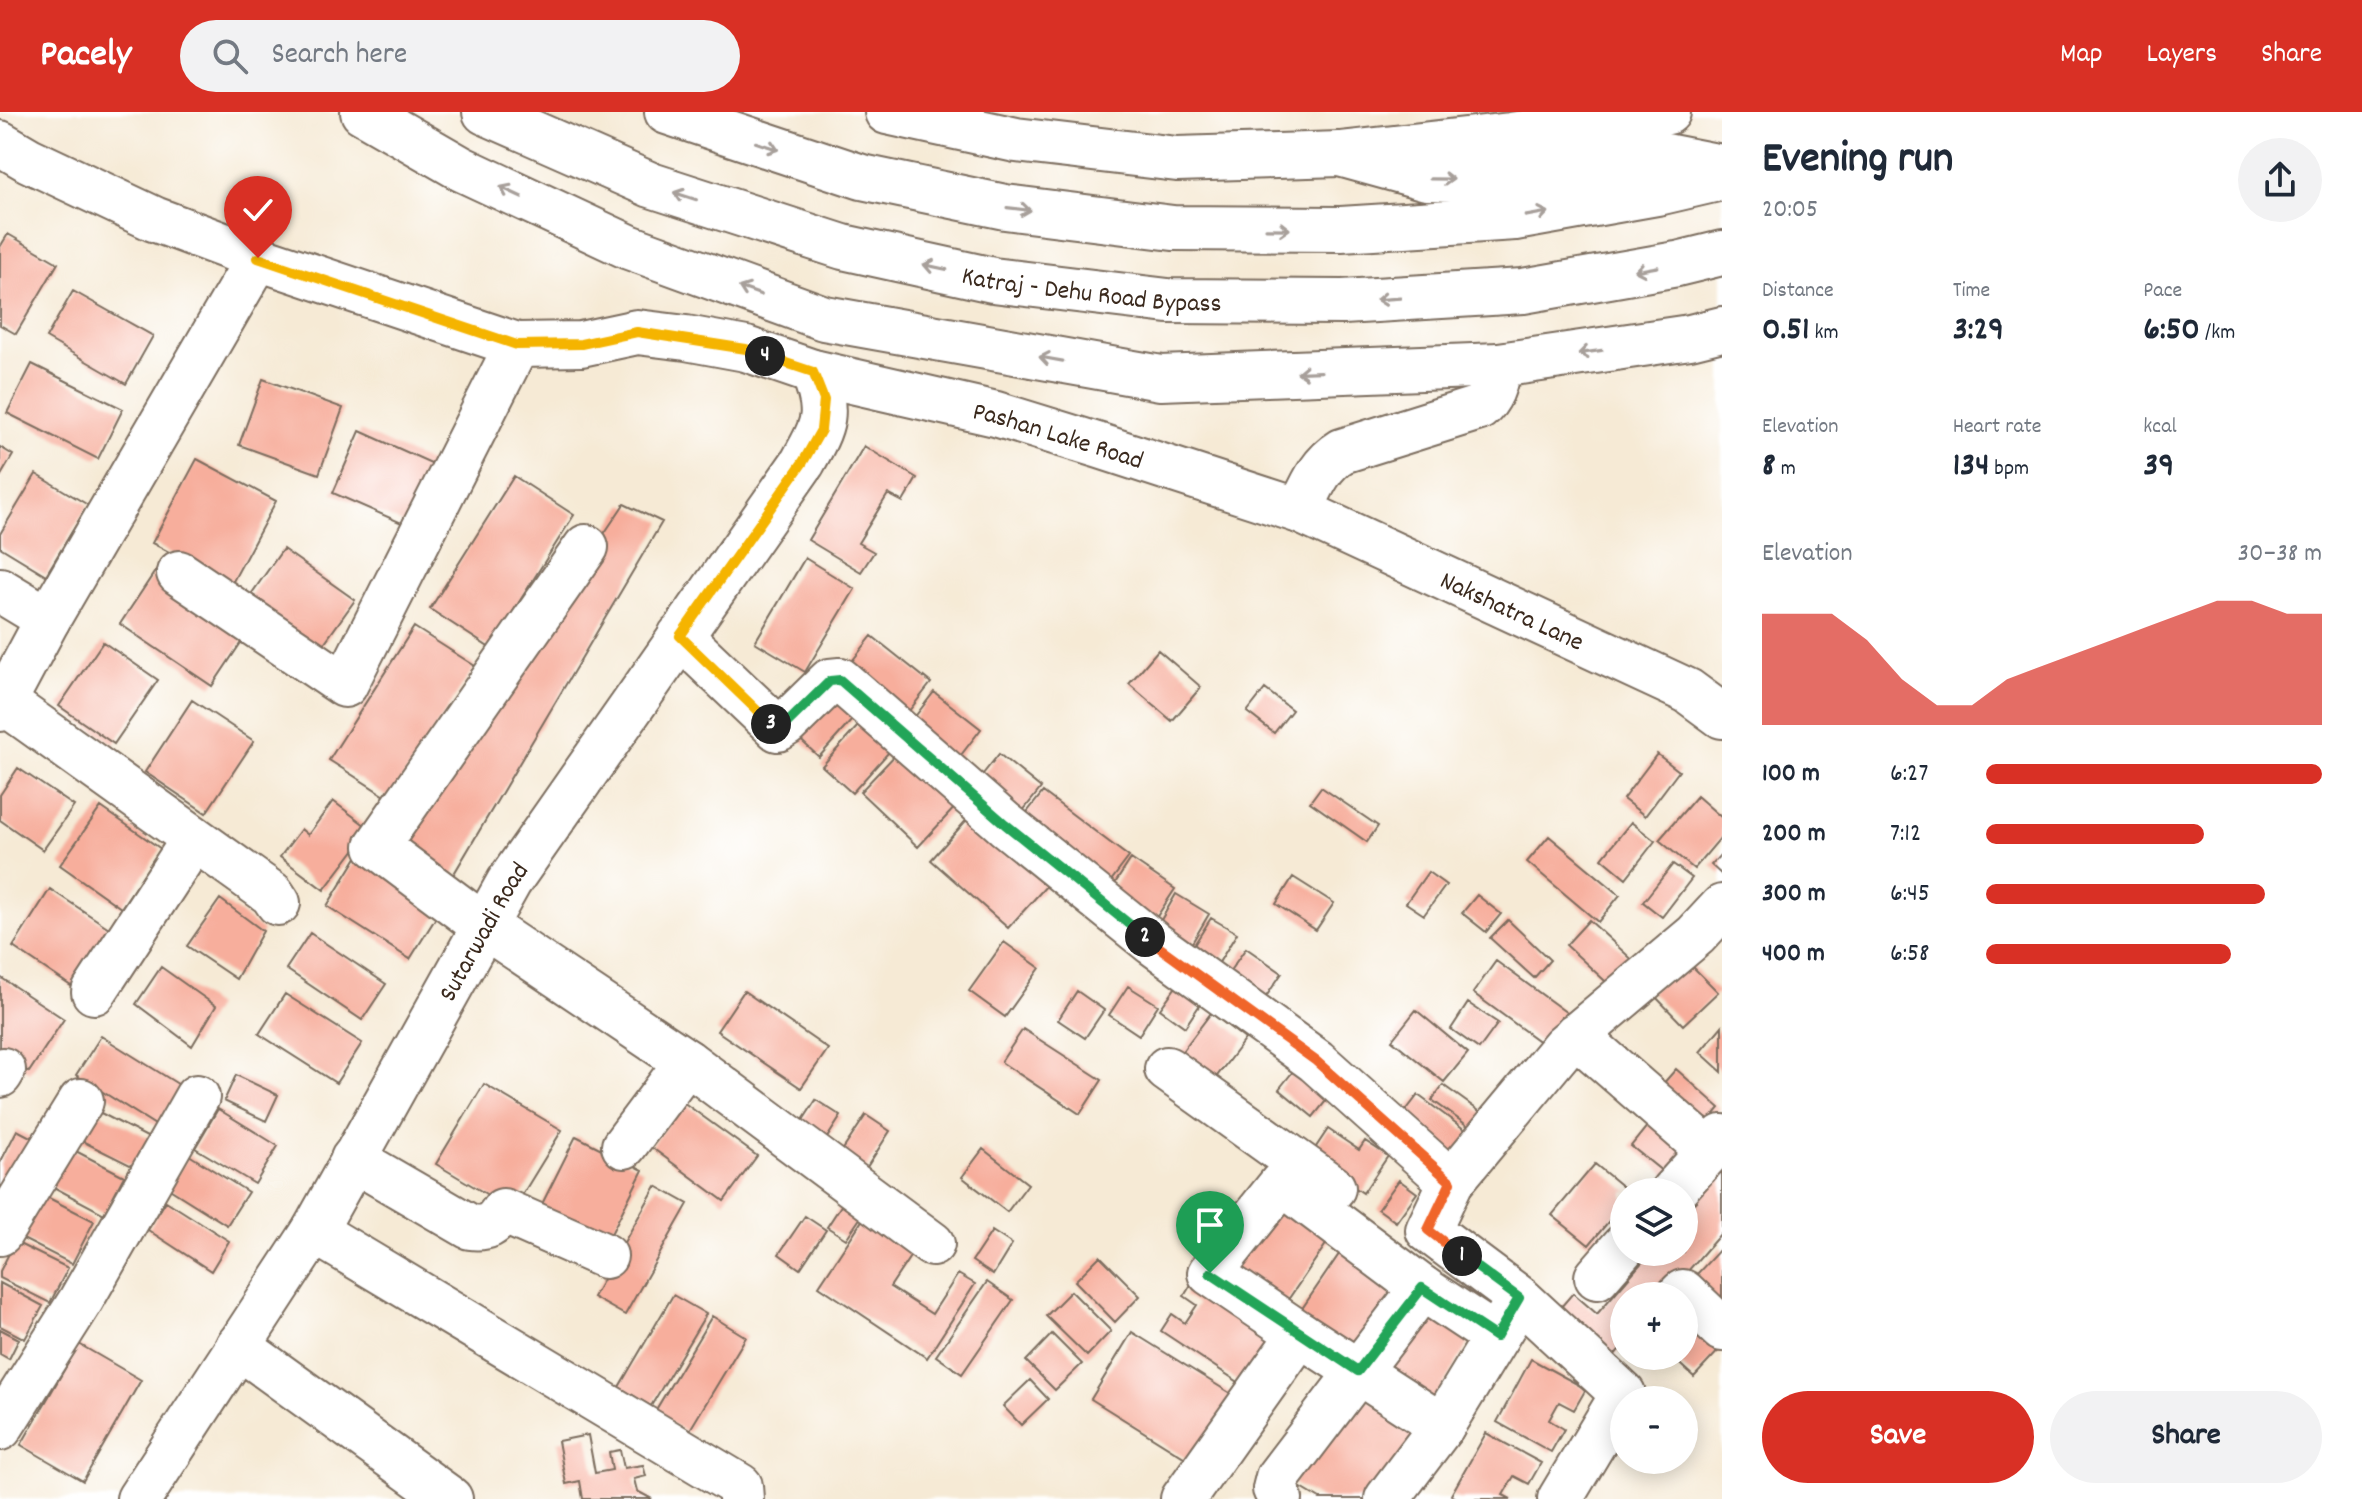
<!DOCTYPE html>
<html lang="en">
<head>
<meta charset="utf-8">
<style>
	:root { --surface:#fff; --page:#f2f2f3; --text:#1f2937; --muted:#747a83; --accent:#d93025 }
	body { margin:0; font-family:Dekko,sans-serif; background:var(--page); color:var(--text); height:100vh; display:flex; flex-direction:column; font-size:30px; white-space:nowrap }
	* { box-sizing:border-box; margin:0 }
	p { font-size:26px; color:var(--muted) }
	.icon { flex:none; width:44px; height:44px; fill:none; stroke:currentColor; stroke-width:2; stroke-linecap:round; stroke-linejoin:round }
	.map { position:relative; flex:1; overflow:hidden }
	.side { display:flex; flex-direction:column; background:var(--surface); width:640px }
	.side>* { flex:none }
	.buttons { position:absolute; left:1610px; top:1066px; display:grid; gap:16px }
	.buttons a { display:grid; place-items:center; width:88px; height:88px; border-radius:50%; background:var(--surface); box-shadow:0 4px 20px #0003; font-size:40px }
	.pin { position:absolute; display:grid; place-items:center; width:68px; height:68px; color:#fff; margin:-82px -34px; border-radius:50% 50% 50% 0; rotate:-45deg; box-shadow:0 0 8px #0007 }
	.pin .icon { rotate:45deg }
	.km { position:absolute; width:40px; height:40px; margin:-20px; border-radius:50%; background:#222; color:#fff; font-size:22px; line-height:40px; text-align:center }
	.round { display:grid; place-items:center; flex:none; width:84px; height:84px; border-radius:42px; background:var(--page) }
	.head { display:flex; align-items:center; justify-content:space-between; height:136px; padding:0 40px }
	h1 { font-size:44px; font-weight:800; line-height:60px }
	.stats { display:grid; grid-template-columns:repeat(3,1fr); gap:12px; height:136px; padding:8px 40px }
	.stats div { display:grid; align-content:center }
	.stats b { font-size:34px; font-weight:800 }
	.stats small { font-size:22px; font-weight:400 }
	.stats p { font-size:22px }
	.chart { height:224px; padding:16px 40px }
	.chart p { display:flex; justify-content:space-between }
	.chart svg { width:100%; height:144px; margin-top:8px; fill:var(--accent); opacity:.7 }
	.button { display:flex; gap:16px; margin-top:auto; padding:16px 40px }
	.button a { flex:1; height:92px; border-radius:48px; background:var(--accent); color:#fff; font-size:32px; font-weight:800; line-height:92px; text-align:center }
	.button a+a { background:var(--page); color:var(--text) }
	ul { padding:0 40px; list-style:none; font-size:26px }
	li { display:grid; grid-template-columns:128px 96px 1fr; align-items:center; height:60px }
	li i { height:20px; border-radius:10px; background:var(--accent) }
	header { display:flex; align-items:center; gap:48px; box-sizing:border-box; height:112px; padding:0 40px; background:var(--accent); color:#fff }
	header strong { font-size:38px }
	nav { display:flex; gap:44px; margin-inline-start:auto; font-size:28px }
	.search { width:560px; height:72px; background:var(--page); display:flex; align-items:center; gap:20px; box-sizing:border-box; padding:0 28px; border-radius:44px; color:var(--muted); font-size:30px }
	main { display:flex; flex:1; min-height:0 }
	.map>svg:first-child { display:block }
	.building { fill:#f7ae9c }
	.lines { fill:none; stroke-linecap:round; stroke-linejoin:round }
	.minor-casing { stroke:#7c6d5e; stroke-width:48 }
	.highway-casing { stroke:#7c6d5e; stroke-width:48 }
	.minor { stroke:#fff; stroke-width:44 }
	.highway { stroke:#fff; stroke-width:44 }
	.oneway { stroke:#a79f9a }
	.split-1-casing { stroke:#fff; stroke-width:16 }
	.split-2-casing { stroke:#fff; stroke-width:16 }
	.split-3-casing { stroke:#fff; stroke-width:16 }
	.split-4-casing { stroke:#fff; stroke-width:16 }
	.split-5-casing { stroke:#fff; stroke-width:16 }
	.split-1 { stroke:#22a559; stroke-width:10 }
	.split-2 { stroke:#f0652b; stroke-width:10 }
	.split-3 { stroke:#22a559; stroke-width:10 }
	.split-4 { stroke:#f5b400; stroke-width:10 }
	.split-5 { stroke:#f5b400; stroke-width:10 }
	.labels { text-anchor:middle; stroke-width:6; stroke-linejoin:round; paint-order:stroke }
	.street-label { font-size:26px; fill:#3b2a1e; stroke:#fff }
</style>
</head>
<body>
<header>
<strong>Pacely</strong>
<div class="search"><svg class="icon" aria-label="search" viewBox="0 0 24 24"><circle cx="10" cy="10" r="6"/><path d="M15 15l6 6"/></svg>Search here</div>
<nav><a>Map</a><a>Layers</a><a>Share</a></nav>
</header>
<main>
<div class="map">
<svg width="1722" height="1387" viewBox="0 0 1722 1387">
	<rect width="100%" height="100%" fill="#fff"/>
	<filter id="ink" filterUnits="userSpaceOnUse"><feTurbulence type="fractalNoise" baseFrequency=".0125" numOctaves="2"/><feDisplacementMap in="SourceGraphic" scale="16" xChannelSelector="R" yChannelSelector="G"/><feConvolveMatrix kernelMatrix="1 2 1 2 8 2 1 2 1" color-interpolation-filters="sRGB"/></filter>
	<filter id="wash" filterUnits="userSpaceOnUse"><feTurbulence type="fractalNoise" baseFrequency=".006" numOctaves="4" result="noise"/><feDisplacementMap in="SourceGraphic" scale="32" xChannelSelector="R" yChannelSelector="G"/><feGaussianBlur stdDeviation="1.8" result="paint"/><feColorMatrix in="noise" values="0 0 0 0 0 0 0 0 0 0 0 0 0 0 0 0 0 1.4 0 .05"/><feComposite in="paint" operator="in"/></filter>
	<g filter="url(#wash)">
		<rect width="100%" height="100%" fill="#f6ead5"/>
		<g id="blocks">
			<!-- building -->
			<path class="building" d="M8,122L58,151L16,222L0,213V135Z
				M73,179L153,224L126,272L46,226Z
				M32,252L123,297L98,347L7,301Z
				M263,267L343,296L319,362L239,333Z
				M360,319L440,355L413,416L333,381Z
				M864,334L917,366L903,390L888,382L858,431L874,440L861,460L808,428Z
				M0,335L13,343L0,365Z
				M197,347L276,389L231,473L152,431Z
				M36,362L88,393L46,463L0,435V422Z
				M514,364L574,403L490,536L430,497Z
				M624,392L662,410L449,770L393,736Z
				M283,437L355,488L317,541L245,491Z
				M805,446L855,477L805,560L755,530Z
				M156,458L248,520L212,574L120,512Z
				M414,515L475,554L390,687L329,648Z
				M872,524L931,571L904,605L845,558Z
				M103,530L158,568L114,632L59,594Z
				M1158,538L1201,575L1172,609L1129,572Z
				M833,575L860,599L819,645L792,620Z
				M1265,577L1292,598L1274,621L1247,600Z
				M934,580L981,617L954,652L907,615Z
				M192,588L254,629L206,701L145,660Z
				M867,604L897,631L852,681L822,654Z
				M900,638L958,692L918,735L860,680Z
				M999,642L1041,676L1018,705L975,672Z
				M1657,642L1679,659L1645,704L1623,687Z
				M18,656L74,694L43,738L0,708V683Z
				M1321,675L1378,714L1367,730L1310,690Z
				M1043,680L1129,745L1101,782L1017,713Z
				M1697,684L1722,706V724L1694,757L1659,728Z
				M333,689L370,717L324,778L280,745L301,717L308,723Z
				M101,695L161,737L121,796L60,753Z
				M971,703L1048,772L1008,816L931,748Z
				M1631,710L1655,729L1626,766L1602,746Z
				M1549,724L1620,783L1598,810L1527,750Z
				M361,739L445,791L410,847L327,794Z
				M1722,741V763L1711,753Z
				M1131,747L1175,777L1150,815L1106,785Z
				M1673,752L1692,766L1662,805L1643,790Z
				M1428,760L1446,773L1424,803L1406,791Z
				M1293,765L1334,791L1316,818L1276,792Z
				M50,777L115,820L77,878L13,835Z
				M1176,782L1209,802L1186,841L1153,822Z
				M1477,783L1501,802L1486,820L1462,801Z
				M220,787L263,819L236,867L187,834Z
				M1211,806L1237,821L1215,857L1189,841Z
				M1508,808L1550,848L1534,866L1490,826Z
				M1589,808L1639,854L1616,879L1566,833Z
				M310,821L386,872L362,908L286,857Z
				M1004,830L1040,856L1005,905L969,879Z
				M1246,836L1282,861L1257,898L1220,873Z
				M1685,847L1718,880L1683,913L1651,880Z
				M1496,849L1567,901L1544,933L1473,881Z
				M161,855L216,894L192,934L136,892Z
				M0,865L64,907L29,960L0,941Z
				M1183,865L1207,882L1185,915L1160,897Z
				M1128,874L1158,893L1139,923L1109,903Z
				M744,879L828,937L801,976L717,919Z
				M1077,879L1104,898L1085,926L1058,908Z
				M285,882L362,931L336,971L259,922Z
				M1468,891L1498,911L1479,937L1451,917Z
				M1416,898L1468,941L1444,970L1392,928Z
				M1211,901L1245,927L1211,972L1177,946Z
				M1722,914V960L1700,940Z
				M1023,917L1102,968L1080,1002L1001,950Z
				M101,924L181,974L157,1014L76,963Z
				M1303,947L1338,974L1313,1005L1279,977Z
				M1676,957L1720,996L1700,1020L1655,981Z
				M236,963L278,983L266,1009L224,989Z
				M484,972L562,1018L513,1098L436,1052Z
				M1443,973L1486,1004L1475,1019L1432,988Z
				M1418,983L1472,1023L1453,1050L1398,1009Z
				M816,988L841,1004L821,1035L796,1019Z
				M683,990L757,1044L724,1089L651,1035Z
				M218,997L278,1034L255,1072L195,1036Z
				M95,998L151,1027L136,1056L80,1028Z
				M866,1003L890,1019L865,1058L840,1042Z
				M1656,1003L1697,1038L1673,1068L1631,1034Z
				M1328,1017L1359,1038L1365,1029L1388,1044L1363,1081L1310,1044Z
				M17,1018L44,1032L16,1083L0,1074V1051Z
				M576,1024L643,1058L608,1128L541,1094Z
				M66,1034L124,1064L104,1102L46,1071Z
				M983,1037L1028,1072L1007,1100L962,1065Z
				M189,1043L248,1080L227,1113L168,1076Z
				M1595,1052L1629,1080H1624V1091L1589,1133L1552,1103Z
				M1722,1056V1120L1666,1184H1624V1232L1614,1244L1554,1203L1573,1181L1597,1202L1651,1140H1684V1102L1696,1089L1680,1075Z
				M1399,1068L1417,1081L1396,1110L1378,1097Z
				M656,1074L688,1092L625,1203L593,1185Z
				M37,1080L94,1109L72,1152L15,1123Z
				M848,1083L867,1096L846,1127L827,1115Z
				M1282,1086L1333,1122L1281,1198L1224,1159Z
				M166,1089L229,1129L211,1159L148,1118Z
				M867,1101L917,1134L890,1175L932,1202L958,1162L975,1172L927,1246L819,1174Z
				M805,1104L826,1118L800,1157L779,1142Z
				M992,1119L1012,1132L993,1163L972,1149Z
				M1348,1129L1402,1168L1351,1244L1295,1207Z
				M15,1130L68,1156L50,1191L0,1166V1159Z
				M1722,1135V1207L1685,1175Z
				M1100,1144L1140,1184L1115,1210L1075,1169Z
				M1195,1166L1283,1224L1249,1277L1161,1219L1172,1202L1185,1211L1197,1193L1184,1184Z
				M987,1170L1013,1188L962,1262L936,1244Z
				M0,1171L43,1194L25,1227L0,1214Z
				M1071,1179L1111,1219L1087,1244L1046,1204Z
				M673,1183L706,1202L651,1294L619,1275Z
				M1422,1188L1476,1219L1431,1293L1375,1255Z
				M1684,1198L1722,1235L1694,1265L1671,1244H1684Z
				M712,1204L746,1225L688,1321L654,1301Z
				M0,1217L19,1227L9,1247L0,1242Z
				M1132,1220L1233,1283L1192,1350L1091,1287Z
				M1052,1222L1082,1252L1055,1278L1026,1249Z
				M79,1232L141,1268L83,1369L21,1333Z
				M1531,1247L1586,1277L1574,1298L1559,1290L1549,1308L1564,1317L1551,1340L1497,1310Z
				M1030,1268L1048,1287L1021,1313L1003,1294Z
				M1351,1277L1421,1320L1381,1387H1320L1293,1371Z
				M1486,1321L1541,1351L1529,1372L1514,1364L1503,1383L1511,1387H1458L1451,1383Z
				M588,1323L595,1361L612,1358L609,1340L620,1338L624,1356L643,1353L646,1364L634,1367L637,1379L652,1387H583L580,1369L566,1372L558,1329Z"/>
		</g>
	</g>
	<g filter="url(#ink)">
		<use href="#blocks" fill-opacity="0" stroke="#7c6d5e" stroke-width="2"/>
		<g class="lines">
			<defs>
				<g id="minor">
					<path d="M363,0L462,57L629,135L824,206L1161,266L1499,253L1690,225L1722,217"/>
					<path d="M887,0L1016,28L1177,47L1340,42L1510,23L1668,0"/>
					<path id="s1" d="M0,31L29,48L154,107L258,146L517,233L581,232L637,220L686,226L746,237L813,260L996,302L1100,334L1300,399L1688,579L1722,604"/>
					<path d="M1300,399C1311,376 1319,353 1342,339L1479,296C1493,285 1495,269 1499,253"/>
					<path d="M586,435L377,734L484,814L687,950L932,1132"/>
					<path d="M179,461L345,573L517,233"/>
					<path d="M0,478L48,507"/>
					<path d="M680,524L778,617L786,612L830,569L840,568L1005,712L1153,831L1316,949L1451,1070"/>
					<path d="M4,590L272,782L278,791"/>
					<path d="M0,597L48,507L258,146"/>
					<path d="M94,880L194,727"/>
					<path d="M1576,923L1709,1039"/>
					<path d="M1167,957L1333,1076"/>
					<path d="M0,963L3,958"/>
					<path d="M624,1034L687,950"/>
					<path d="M353,1047L470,1115C487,1117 494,1113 503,1099L605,1144"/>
					<path d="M1672,1080L1722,1025"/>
					<path d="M314,1119L740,1374L741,1387"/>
					<path d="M0,1121L81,989"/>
					<path d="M1597,1165L1624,1134"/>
					<path d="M1679,1184L1683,1180L1722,1217"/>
					<path d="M1300,1222L1210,1161L1282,1071L1422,1176L1496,1225"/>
					<path d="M238,1234L450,1387"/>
					<path d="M0,1316L81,1188L197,985"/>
					<path id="s2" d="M139,1387L314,1119L509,770L803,350C824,312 830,302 813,260"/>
					<path d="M1183,1387L1300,1222L1442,1314"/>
					<path d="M1280,1387L1275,1377L1278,1365L1422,1176"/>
					<path d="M1387,1387L1442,1314L1512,1199"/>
					<path d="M1560,1387L1623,1282L1519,1186L1428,1118L1451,1070L1564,934L1696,823L1722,795"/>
				</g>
				<g id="highway">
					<path id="s3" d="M485,0L651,73L843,135L993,168L1168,189L1343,190L1523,179L1677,152L1722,141"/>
					<path d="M667,0L862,65L1005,95L1173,116L1341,117L1515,106L1662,80L1722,66"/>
					<path d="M1340,42L1427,66L1490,67L1661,43L1722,55"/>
				</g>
			</defs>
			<!-- minor casing -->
			<use href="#minor" class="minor-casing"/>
			<!-- highway casing -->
			<use href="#highway" class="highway-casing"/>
			<!-- minor -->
			<use href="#minor" class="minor"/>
			<!-- highway -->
			<use href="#highway" class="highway"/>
		</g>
		<!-- one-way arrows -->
		<defs><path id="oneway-shaft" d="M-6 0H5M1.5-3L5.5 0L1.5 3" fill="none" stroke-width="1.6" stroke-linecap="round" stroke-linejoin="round" transform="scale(2)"/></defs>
		<g class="oneway">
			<use href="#oneway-shaft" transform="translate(767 34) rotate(18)"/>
			<use href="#oneway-shaft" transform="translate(1442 67) rotate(1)"/>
			<use href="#oneway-shaft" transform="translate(511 80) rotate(-155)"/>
			<use href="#oneway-shaft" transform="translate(685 84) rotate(-162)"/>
			<use href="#oneway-shaft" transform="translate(1019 97) rotate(7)"/>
			<use href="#oneway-shaft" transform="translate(1537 102) rotate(-10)"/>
			<use href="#oneway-shaft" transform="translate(1278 117) rotate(1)"/>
			<use href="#oneway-shaft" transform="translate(935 155) rotate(-168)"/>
			<use href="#oneway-shaft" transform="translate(1646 157) rotate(170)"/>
			<use href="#oneway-shaft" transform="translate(750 179) rotate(-160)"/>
			<use href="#oneway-shaft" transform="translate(1388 187) rotate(176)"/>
			<use href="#oneway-shaft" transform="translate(1590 240) rotate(172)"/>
			<use href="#oneway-shaft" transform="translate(1051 247) rotate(-170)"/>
			<use href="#oneway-shaft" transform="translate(1309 260) rotate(178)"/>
		</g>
	</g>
	<g class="lines" filter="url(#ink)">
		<defs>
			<path id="split-1" d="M1210,1161L1358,1259L1422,1176L1496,1225L1519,1186L1462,1144"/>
			<path id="split-2" d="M1145,825L1316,949L1451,1070L1428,1118L1462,1144"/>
			<path id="split-3" d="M771,612L778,617L782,616L830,569L840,568L1005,712L1145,825"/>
			<path id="split-4" d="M765,244L813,260L824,288L821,318L803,350L680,524L771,612"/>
			<path id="split-5" d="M258,146L517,233L581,232L637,220L746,237L765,244"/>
		</defs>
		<!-- split-1 casing -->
		<use href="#split-1" class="split-1-casing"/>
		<!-- split-2 casing -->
		<use href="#split-2" class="split-2-casing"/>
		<!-- split-3 casing -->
		<use href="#split-3" class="split-3-casing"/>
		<!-- split-4 casing -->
		<use href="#split-4" class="split-4-casing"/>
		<!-- split-5 casing -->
		<use href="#split-5" class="split-5-casing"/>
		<!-- split-1 -->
		<use href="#split-1" class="split-1"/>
		<!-- split-2 -->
		<use href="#split-2" class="split-2"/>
		<!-- split-3 -->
		<use href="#split-3" class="split-3"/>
		<!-- split-4 -->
		<use href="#split-4" class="split-4"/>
		<!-- split-5 -->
		<use href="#split-5" class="split-5"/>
	</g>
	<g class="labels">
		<!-- street labels -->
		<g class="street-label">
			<text dy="9" stroke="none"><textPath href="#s3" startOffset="636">Katraj - Dehu Road Bypass</textPath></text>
			<text dy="9" stroke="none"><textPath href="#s1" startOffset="1112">Pashan Lake Road</textPath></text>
			<text dy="9" stroke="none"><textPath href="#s1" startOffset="1600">Nakshatra Lane</textPath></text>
			<text dy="9" stroke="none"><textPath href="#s2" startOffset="664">Sutarwadi Road</textPath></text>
		</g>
	</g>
</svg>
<div class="buttons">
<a><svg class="icon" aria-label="layers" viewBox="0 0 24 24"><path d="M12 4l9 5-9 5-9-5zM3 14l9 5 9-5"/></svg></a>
<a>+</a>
<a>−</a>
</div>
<div class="pin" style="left:1210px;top:1161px;background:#1e9e55"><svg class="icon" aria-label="arrive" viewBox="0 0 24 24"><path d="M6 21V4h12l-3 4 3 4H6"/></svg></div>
<div class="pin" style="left:258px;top:146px;background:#d93025"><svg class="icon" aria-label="check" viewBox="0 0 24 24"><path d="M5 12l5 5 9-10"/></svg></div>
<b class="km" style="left:1462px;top:1144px">1</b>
<b class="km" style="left:1145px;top:825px">2</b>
<b class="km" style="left:771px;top:612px">3</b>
<b class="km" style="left:765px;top:244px">4</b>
</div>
<section class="side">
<div class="head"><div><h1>Evening run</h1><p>20:05</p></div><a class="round"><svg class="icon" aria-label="share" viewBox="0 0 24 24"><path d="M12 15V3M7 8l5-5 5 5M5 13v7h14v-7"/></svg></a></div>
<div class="stats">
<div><p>Distance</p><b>0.51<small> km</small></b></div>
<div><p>Time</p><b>3:29</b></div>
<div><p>Pace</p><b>6:50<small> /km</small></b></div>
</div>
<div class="stats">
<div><p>Elevation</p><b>8<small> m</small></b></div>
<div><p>Heart rate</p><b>134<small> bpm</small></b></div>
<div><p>kcal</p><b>39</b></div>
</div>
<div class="chart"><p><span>Elevation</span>30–38 m</p>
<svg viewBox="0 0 160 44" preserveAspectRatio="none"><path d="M0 44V10L10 10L20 10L30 18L40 30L50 38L60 38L70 30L80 26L90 22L100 18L110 14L120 10L130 6L140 6L150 10L160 10V44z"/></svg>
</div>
<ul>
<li><b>100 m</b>6:27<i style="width:100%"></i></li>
<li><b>200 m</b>7:12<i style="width:65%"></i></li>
<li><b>300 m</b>6:45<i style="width:83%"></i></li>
<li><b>400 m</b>6:58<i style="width:73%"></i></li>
</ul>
<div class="button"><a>Save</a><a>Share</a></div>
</section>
</main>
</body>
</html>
